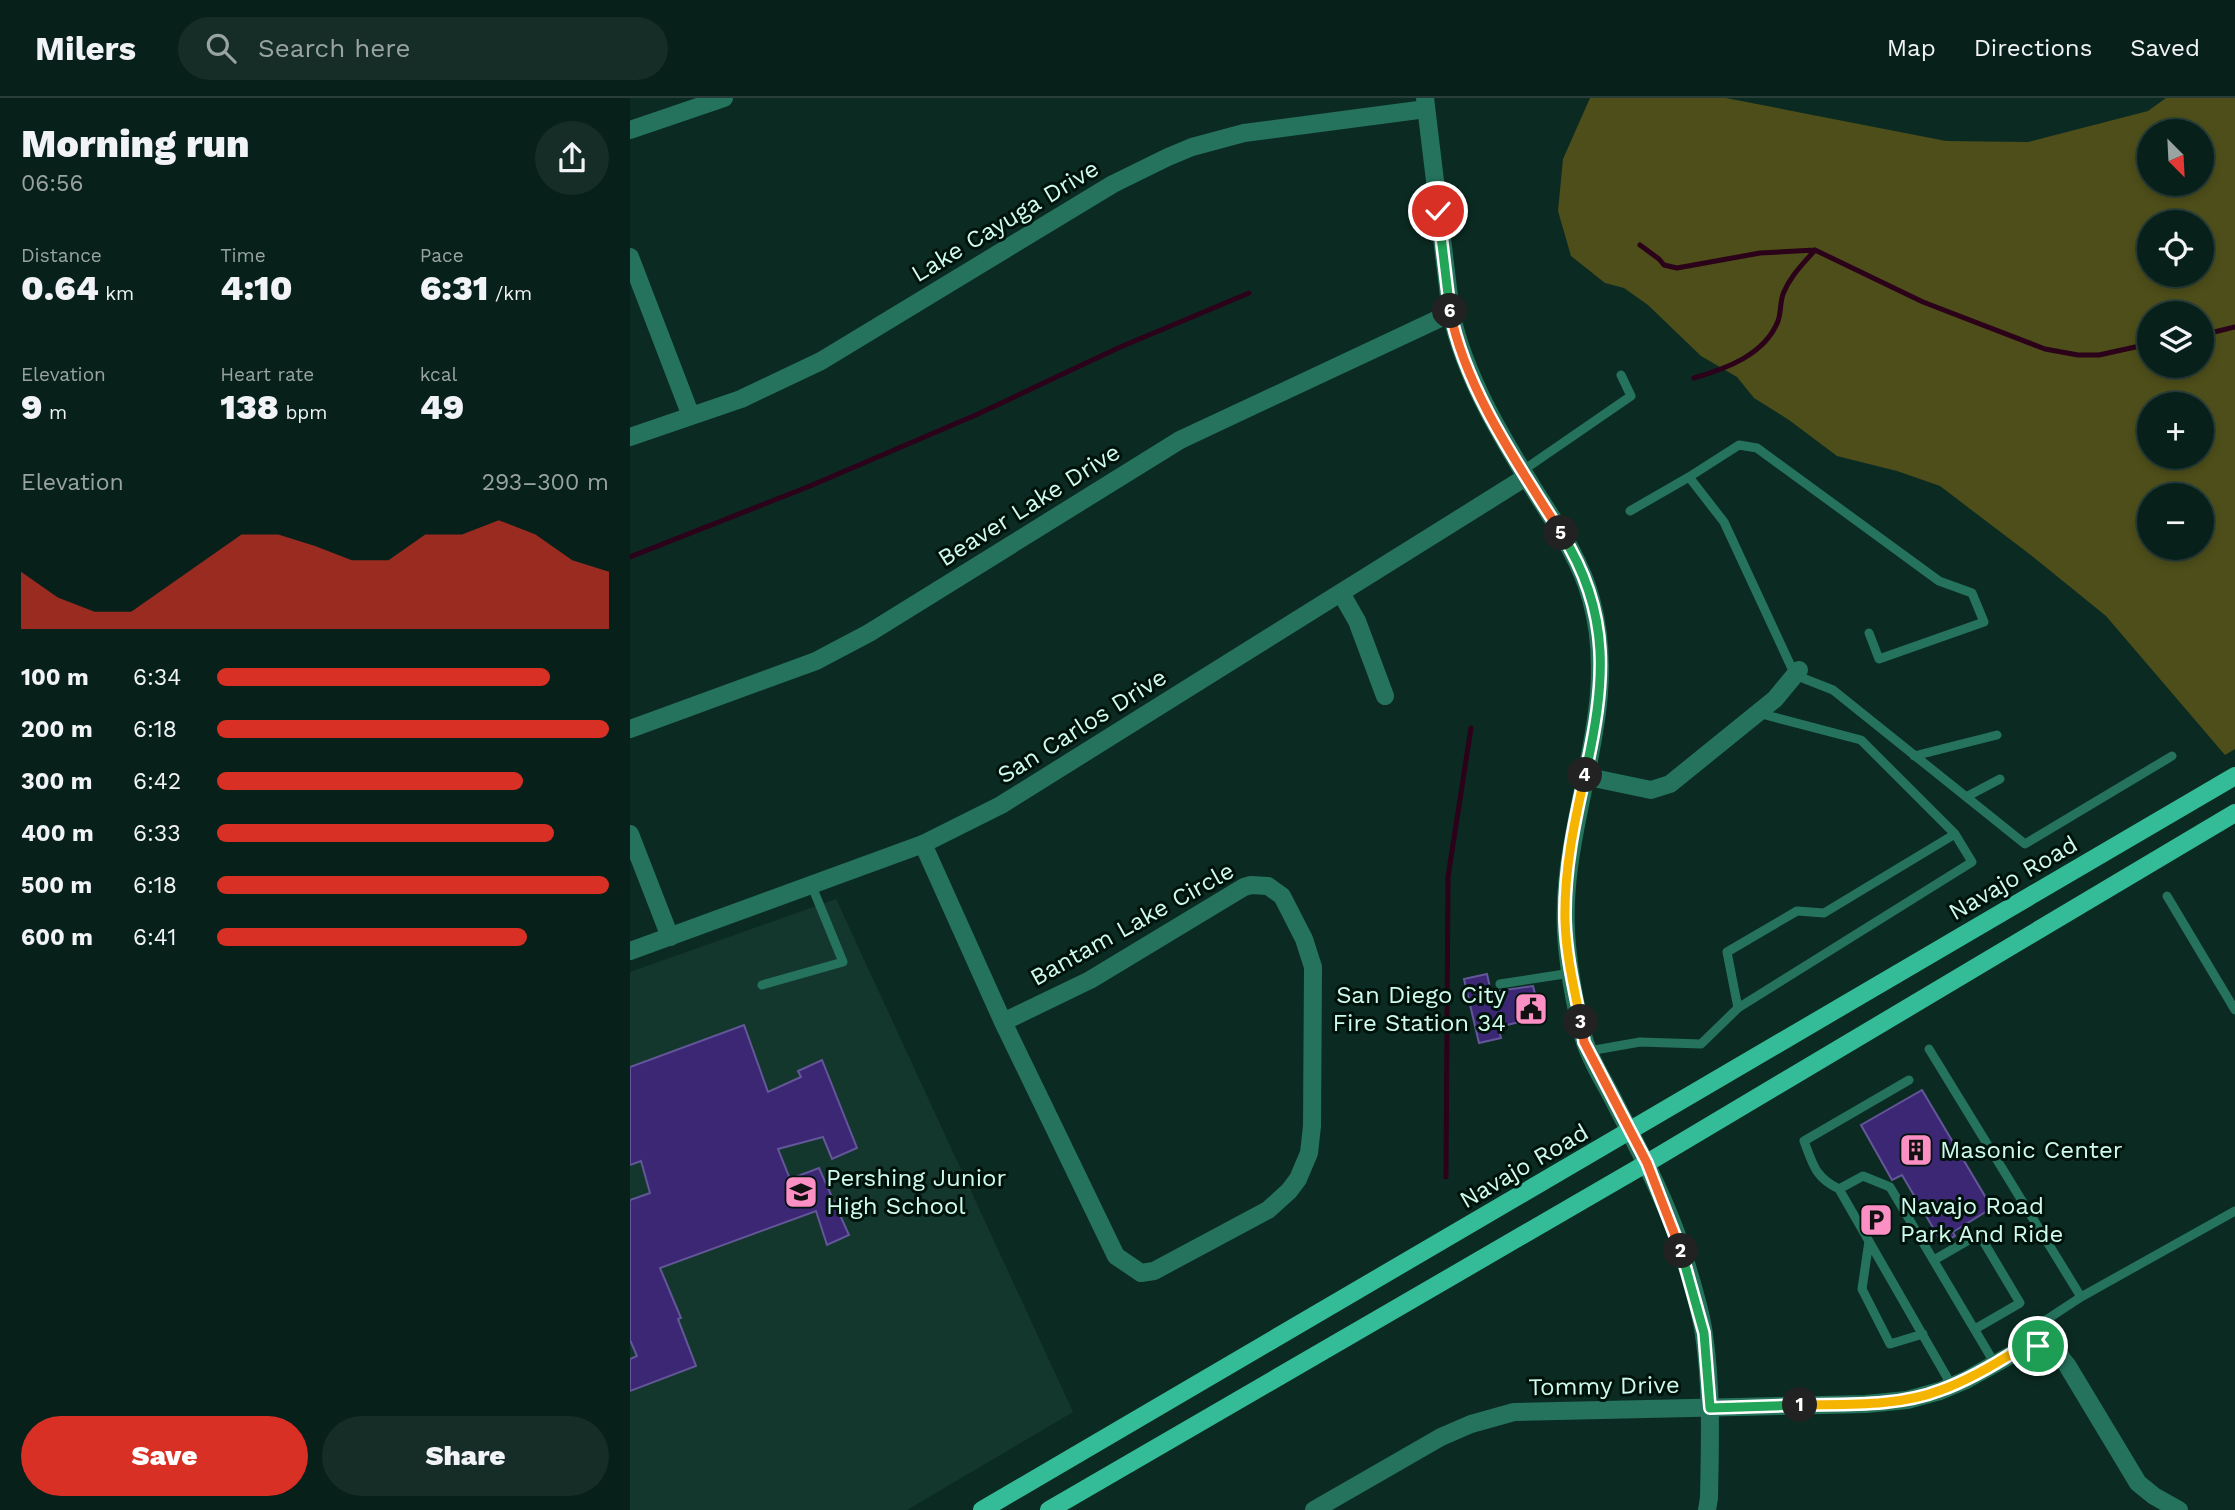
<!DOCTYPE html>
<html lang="en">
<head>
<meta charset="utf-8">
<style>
	:root { --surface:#08201a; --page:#162d27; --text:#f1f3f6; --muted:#98a3a2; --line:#293e39; --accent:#d93025 }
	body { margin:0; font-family:"Work Sans",sans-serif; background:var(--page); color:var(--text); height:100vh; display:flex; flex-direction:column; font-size:26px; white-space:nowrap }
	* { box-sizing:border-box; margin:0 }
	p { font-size:23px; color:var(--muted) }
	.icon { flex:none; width:38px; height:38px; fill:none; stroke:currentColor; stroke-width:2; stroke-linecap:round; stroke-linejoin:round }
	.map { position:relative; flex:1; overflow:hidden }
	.drawer { display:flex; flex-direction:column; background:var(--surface); width:630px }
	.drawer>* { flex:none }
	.needle { width:46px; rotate:156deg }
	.buttons { position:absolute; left:1507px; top:21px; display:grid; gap:14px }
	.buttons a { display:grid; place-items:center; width:77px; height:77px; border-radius:50%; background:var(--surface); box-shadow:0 4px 10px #0003,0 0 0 2px var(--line); font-size:35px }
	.pin { position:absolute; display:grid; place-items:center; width:60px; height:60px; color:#fff; margin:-30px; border:4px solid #fff; border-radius:50%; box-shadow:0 2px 7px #0007 }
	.km { position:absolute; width:35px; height:35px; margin:-18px; border-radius:50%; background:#222; color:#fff; font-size:19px; line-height:35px; text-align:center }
	.round { display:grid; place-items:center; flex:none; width:74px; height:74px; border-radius:37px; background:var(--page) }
	.headline { display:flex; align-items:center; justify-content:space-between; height:119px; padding:0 21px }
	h1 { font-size:38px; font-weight:800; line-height:52px }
	.figures { display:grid; grid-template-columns:repeat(3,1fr); gap:10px; height:119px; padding:7px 21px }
	.figures div { display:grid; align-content:center }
	.figures b { font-size:35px; font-weight:800 }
	.figures small { font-size:19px; font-weight:400 }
	.figures p { font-size:19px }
	.chart { height:196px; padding:14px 21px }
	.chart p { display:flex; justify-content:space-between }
	.chart svg { width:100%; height:126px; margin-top:7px; fill:var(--accent); opacity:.7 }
	.primary-button { display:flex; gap:14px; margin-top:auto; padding:14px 21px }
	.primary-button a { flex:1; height:80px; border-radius:42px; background:var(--accent); color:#fff; font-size:28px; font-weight:800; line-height:80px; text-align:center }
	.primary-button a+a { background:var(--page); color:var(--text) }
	ul { padding:0 21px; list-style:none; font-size:23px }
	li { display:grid; grid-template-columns:112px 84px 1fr; align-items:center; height:52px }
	li i { height:18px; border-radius:9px; background:var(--accent) }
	header { display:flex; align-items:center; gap:42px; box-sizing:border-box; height:98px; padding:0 35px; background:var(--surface); border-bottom:2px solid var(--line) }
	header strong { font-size:33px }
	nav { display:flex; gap:38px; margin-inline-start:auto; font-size:24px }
	.search { width:490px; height:63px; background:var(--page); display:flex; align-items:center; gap:18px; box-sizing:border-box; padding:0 24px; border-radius:38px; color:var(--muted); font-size:26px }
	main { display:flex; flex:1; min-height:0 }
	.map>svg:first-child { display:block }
	.built { fill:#14372d }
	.green { fill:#4d4e19; fill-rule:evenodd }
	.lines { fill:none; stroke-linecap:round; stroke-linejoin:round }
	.stream { stroke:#2b0219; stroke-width:5 }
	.building { fill:#3c2774; stroke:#635799; stroke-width:2 }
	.service { stroke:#25735d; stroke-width:9 }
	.minor { stroke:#25735d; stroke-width:18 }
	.tertiary { stroke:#25735d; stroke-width:18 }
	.primary { stroke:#34bb97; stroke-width:18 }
	.split-1-casing { stroke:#fff; stroke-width:14 }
	.split-2-casing { stroke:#fff; stroke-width:14 }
	.split-3-casing { stroke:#fff; stroke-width:14 }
	.split-4-casing { stroke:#fff; stroke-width:14 }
	.split-5-casing { stroke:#fff; stroke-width:14 }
	.split-6-casing { stroke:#fff; stroke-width:14 }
	.split-7-casing { stroke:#fff; stroke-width:14 }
	.split-1 { stroke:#f5b400; stroke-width:9 }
	.split-2 { stroke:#22a559; stroke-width:9 }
	.split-3 { stroke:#f0652b; stroke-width:9 }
	.split-4 { stroke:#f5b400; stroke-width:9 }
	.split-5 { stroke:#22a559; stroke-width:9 }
	.split-6 { stroke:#f0652b; stroke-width:9 }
	.split-7 { stroke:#22a559; stroke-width:9 }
	.labels { text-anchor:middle; stroke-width:6; stroke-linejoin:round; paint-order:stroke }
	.street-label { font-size:24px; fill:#cefbea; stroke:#00120c }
	.poi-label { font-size:24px; fill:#cefbea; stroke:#00120c; text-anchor:start }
</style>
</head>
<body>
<header>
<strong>Milers</strong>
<div class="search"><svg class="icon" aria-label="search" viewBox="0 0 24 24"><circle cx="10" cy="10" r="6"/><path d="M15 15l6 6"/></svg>Search here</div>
<nav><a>Map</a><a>Directions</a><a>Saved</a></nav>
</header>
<main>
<section class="drawer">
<div class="headline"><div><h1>Morning run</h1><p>06:56</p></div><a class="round"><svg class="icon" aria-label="share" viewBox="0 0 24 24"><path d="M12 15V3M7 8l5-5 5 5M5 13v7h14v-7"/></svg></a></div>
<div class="figures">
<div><p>Distance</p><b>0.64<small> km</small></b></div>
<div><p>Time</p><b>4:10</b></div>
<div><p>Pace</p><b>6:31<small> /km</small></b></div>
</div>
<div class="figures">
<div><p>Elevation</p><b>9<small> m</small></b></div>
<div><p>Heart rate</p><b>138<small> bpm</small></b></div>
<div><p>kcal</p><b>49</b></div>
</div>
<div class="chart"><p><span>Elevation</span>293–300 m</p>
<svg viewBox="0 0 160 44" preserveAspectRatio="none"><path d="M0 44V24L10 33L20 38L30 38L40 29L50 20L60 11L70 11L80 15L90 20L100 20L110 11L120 11L130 6L140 11L150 20L160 24V44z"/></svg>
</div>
<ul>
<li><b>100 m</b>6:34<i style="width:85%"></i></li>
<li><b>200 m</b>6:18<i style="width:100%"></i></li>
<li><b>300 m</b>6:42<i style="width:78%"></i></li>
<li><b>400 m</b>6:33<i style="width:86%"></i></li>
<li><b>500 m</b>6:18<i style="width:100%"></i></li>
<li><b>600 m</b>6:41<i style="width:79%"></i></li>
</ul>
<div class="primary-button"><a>Save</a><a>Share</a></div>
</section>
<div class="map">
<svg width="1605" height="1412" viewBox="0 0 1605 1412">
	<rect width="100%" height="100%" fill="#0b2b22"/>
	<!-- built -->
	<path class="built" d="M206,801L443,1314L277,1412H0V874Z"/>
	<!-- green -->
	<path class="green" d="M960,0H1096L1316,43L1398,44L1518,13L1536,0H1605V651L1595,657L1476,518L1402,458L1310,388L1267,373L1207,358L1159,322L1124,300L1107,279L1071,258L1018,207L994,190L975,185L941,158L928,113L933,61ZM1572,33V86H1519V33ZM1572,124V177H1519V124ZM1519,215H1572V268H1519ZM1519,306H1572V359H1519ZM1572,397V450H1519V397Z"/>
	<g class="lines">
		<!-- stream -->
		<path class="stream" d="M1010,147L1029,161L1034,167L1047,170L1130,155L1185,152L1293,204L1415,251L1448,257H1469L1519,246
			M1572,237L1605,229
			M1064,280C1095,271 1135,257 1148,223C1151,215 1150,205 1153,196C1160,178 1173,166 1185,152
			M0,459L180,388L348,316L488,250L619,195
			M816,1079L818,779L841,630"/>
	</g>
	<!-- building -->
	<path class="building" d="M857,876L861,894L903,888L911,919L868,929L871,940L849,945L834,881Z
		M114,927L138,994L171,979L168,973L192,962L227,1050L202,1061L193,1039L148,1051L160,1081L189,1070L219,1137L197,1147L186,1113L30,1170L51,1220L48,1221L66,1268L0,1293V1261L7,1258L0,1242V1102L20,1095L11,1063L0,1067V969Z
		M1292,992L1362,1110L1323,1134L1325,1138L1312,1145L1272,1077L1262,1082L1231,1027Z"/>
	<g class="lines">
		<!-- service -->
		<path class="service" d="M892,373L1001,298L991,277
			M1059,379L1109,347L1127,350L1309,483L1342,495L1354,524L1249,561L1239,535
			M1000,413L1059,379L1094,424L1165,577L1203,592L1395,746L1542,658
			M1128,615L1231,642L1325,736
			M1284,658L1367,637
			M1336,699L1370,681
			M1537,798L1605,912
			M870,886L941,875
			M132,887L213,864L181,786
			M1299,951L1451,1199
			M959,953L1010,944L1071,946L1108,910L1342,764L1325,736L1194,815L1167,813L1097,854L1108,910
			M1279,982L1174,1043C1183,1067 1185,1079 1209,1091L1322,1288
			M1209,1091L1233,1078L1260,1089L1365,1266
			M1239,1143L1232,1191L1260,1246L1293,1236
			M1304,1162L1349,1136L1390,1205L1345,1231
			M1408,1248L1413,1224L1451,1199L1605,1113"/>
		<!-- minor -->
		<path class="minor" d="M0,32L94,0
			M0,159L61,318
			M0,339L111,301L191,263L483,86L538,59L562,49L614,35L796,11
			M711,495L727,523L755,598
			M0,631L186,563L239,535L550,342L821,215
			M954,678L1021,692L1040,686L1145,601L1169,572
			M0,736L40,839
			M293,746L373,924L486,1158L511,1175L524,1173L638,1112L659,1093L668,1081L679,1055L682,1028L683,869L674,841L652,798L638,788L621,787L614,789L460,882L373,924
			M684,1412L811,1339L841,1326L884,1314L1236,1306L1277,1302L1310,1293L1336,1282L1397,1248L1418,1251L1429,1257L1437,1267L1508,1385L1524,1398L1549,1412"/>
		<!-- tertiary -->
		<path class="tertiary" d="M795,0L821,215C835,278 869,335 903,390C925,425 950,460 961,501C994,619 925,727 937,848C940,879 946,912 954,941C960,962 974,983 984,1003C1008,1050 1033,1096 1050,1146C1058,1172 1071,1211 1074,1237C1082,1291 1080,1346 1079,1400L1077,1412
			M0,853L293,746L371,707L896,379"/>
		<!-- primary -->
		<path class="primary" d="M352,1412L1605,678
			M419,1412L1017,1065L1605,715"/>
	</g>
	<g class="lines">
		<defs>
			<path id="split-1" d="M1170,1307C1217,1306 1267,1309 1311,1292C1339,1282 1364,1267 1389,1251L1398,1248H1408"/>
			<path id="split-2" d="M1051,1153L1074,1235L1080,1310L1170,1307"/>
			<path id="split-3" d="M951,924L954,944L1017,1065L1051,1153"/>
			<path id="split-4" d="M951,924C944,890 936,857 935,822C934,773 944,725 955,677"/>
			<path id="split-5" d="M931,435C983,517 975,587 955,677"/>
			<path id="split-6" d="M820,213C835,291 889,368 931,435"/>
			<path id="split-7" d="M808,113L820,213"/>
		</defs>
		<!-- split-1 casing -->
		<use href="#split-1" class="split-1-casing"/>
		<!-- split-2 casing -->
		<use href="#split-2" class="split-2-casing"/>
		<!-- split-3 casing -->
		<use href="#split-3" class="split-3-casing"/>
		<!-- split-4 casing -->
		<use href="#split-4" class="split-4-casing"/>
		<!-- split-5 casing -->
		<use href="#split-5" class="split-5-casing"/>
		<!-- split-6 casing -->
		<use href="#split-6" class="split-6-casing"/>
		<!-- split-7 casing -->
		<use href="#split-7" class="split-7-casing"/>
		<!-- split-1 -->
		<use href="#split-1" class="split-1"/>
		<!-- split-2 -->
		<use href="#split-2" class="split-2"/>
		<!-- split-3 -->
		<use href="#split-3" class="split-3"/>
		<!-- split-4 -->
		<use href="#split-4" class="split-4"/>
		<!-- split-5 -->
		<use href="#split-5" class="split-5"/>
		<!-- split-6 -->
		<use href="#split-6" class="split-6"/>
		<!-- split-7 -->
		<use href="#split-7" class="split-7"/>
	</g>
	<!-- icons -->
	<defs>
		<symbol id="civic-square" viewBox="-11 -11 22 22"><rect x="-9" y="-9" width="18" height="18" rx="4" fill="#fc8fc3" stroke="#00120c"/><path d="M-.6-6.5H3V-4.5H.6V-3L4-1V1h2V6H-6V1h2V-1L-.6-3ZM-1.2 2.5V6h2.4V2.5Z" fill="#111"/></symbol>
		<symbol id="building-square" viewBox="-11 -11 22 22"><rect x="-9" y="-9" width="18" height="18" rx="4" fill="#fc8fc3" stroke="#00120c"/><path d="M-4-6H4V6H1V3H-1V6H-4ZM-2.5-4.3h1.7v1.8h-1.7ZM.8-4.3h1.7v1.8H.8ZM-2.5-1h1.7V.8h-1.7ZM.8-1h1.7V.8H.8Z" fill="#111"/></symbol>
		<symbol id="school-square" viewBox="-11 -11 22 22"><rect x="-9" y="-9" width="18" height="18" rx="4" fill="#fc8fc3" stroke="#00120c"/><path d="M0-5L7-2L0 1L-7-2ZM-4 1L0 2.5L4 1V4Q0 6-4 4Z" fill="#111"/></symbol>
		<symbol id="parking-square" viewBox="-11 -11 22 22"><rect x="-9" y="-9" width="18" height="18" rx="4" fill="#fc8fc3" stroke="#00120c"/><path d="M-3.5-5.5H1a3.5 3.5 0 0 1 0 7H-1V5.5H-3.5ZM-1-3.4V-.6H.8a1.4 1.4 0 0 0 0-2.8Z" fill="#111"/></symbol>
	</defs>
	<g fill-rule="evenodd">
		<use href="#civic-square" x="882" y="892" width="38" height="38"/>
		<use href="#building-square" x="1267" y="1033" width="38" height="38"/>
		<use href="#school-square" x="152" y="1075" width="38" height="38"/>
		<use href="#parking-square" x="1227" y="1103" width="38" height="38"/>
	</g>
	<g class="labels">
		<!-- street labels -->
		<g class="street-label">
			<text transform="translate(375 123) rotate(-31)" y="8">Lake Cayuga Drive</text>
			<text transform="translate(399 407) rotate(-32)" y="8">Beaver Lake Drive</text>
			<text transform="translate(452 628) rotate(-32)" y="8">San Carlos Drive</text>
			<text transform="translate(1383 780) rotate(-30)" y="8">Navajo Road</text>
			<text transform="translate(502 826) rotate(-29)" y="8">Bantam Lake Circle</text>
			<text transform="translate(894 1068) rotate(-30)" y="8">Navajo Road</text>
			<text transform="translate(974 1288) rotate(-1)" y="8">Tommy Drive</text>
		</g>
		<!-- poi labels -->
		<g class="poi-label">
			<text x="876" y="905" text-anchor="end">San Diego City<tspan x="876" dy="28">Fire Station 34</tspan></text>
			<text x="1310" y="1060">Masonic Center</text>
			<text x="196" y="1088">Pershing Junior<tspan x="196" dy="28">High School</tspan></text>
			<text x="1270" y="1116">Navajo Road<tspan x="1270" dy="28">Park And Ride</tspan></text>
		</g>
	</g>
</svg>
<div class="buttons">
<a><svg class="needle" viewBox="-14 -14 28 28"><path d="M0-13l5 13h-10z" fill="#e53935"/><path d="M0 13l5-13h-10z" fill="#98a3a2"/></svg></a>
<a><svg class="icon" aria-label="locate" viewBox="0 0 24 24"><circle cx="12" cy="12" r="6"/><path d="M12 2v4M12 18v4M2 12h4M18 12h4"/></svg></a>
<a><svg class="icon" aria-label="layers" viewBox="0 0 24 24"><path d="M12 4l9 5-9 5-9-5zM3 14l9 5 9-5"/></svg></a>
<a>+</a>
<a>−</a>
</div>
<div class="pin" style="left:1408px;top:1248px;background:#1e9e55"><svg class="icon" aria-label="arrive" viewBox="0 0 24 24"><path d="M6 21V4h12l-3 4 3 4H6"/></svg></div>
<div class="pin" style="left:808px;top:113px;background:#d93025"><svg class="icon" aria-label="check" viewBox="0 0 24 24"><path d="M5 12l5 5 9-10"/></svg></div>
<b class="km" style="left:1170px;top:1307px">1</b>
<b class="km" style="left:1051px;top:1153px">2</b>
<b class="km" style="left:951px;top:924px">3</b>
<b class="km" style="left:955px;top:677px">4</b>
<b class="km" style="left:931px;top:435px">5</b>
<b class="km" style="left:820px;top:213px">6</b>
</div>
</main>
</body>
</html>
